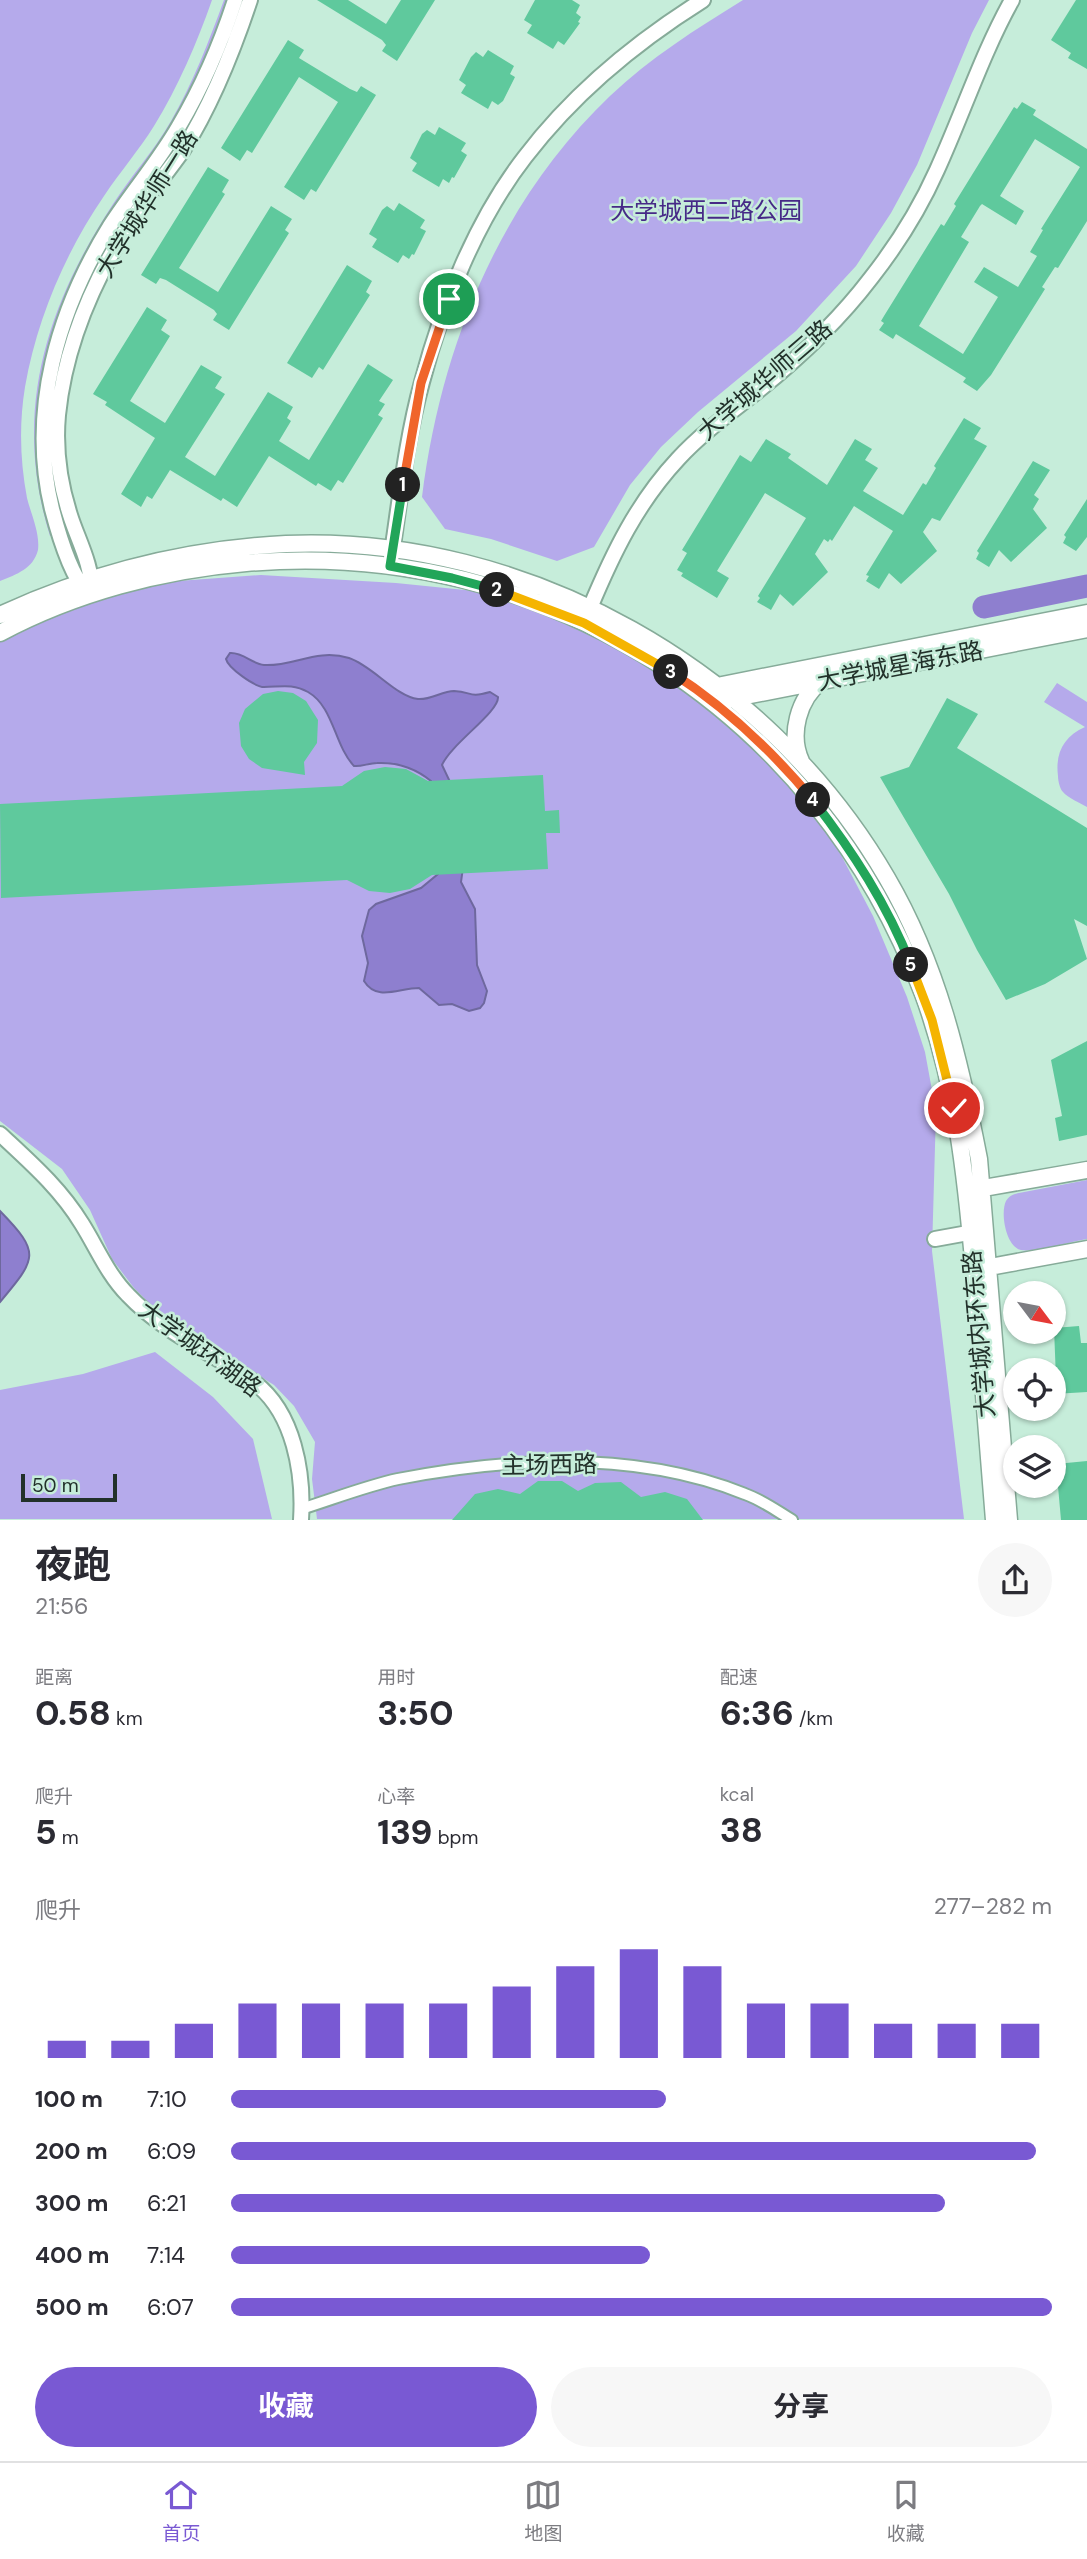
<!DOCTYPE html>
<html lang="zh">
<head>
<meta charset="utf-8">
<style>
	:root { --surface:#fff; --page:#f7f7f7; --text:#2b2b33; --muted:#7c7c81; --line:#e1e1e2; --accent:#7959d3 }
	body { margin:0; font-family:"DM Sans","Noto Sans SC",sans-serif; background:var(--page); color:var(--text); height:100vh; display:flex; flex-direction:column; font-size:26px; white-space:nowrap }
	* { box-sizing:border-box; margin:0 }
	p { font-size:23px; color:var(--muted) }
	.icon { flex:none; width:38px; height:38px; fill:none; stroke:currentColor; stroke-width:2; stroke-linecap:round; stroke-linejoin:round }
	.map { position:relative; height:1520px; overflow:hidden }
	.details { display:flex; flex-direction:column; background:var(--surface); flex:1 }
	.details>* { flex:none }
	.needle { width:46px; rotate:122deg }
	.tools { position:absolute; left:1003px; top:1281px; display:grid; gap:14px }
	.tools a { display:grid; place-items:center; width:63px; height:63px; border-radius:50%; background:var(--surface); box-shadow:0 2px 5px #0004; font-size:35px }
	.scale { position:absolute; left:21px; bottom:18px; width:96px; box-sizing:border-box; padding-left:7px; border:4px solid #22312a; border-top:0; font-size:19px; line-height:24px; white-space:nowrap; color:#22312a; -webkit-text-stroke:5px #c6edda; paint-order:stroke }
	.pin { position:absolute; display:grid; place-items:center; width:60px; height:60px; color:#fff; margin:-30px; border:4px solid #fff; border-radius:50%; box-shadow:0 2px 7px #0007 }
	.km { position:absolute; width:35px; height:35px; margin:-18px; border-radius:50%; background:#222; color:#fff; font-size:19px; line-height:35px; text-align:center }
	.round { display:grid; place-items:center; flex:none; width:74px; height:74px; border-radius:37px; background:var(--page) }
	.overview { display:flex; align-items:center; justify-content:space-between; height:119px; padding:0 35px }
	h1 { font-size:38px; font-weight:700; line-height:52px }
	.stats { display:grid; grid-template-columns:repeat(3,1fr); gap:10px; height:119px; padding:7px 35px }
	.stats div { display:grid; align-content:center }
	.stats b { font-size:35px; font-weight:700 }
	.stats small { font-size:19px; font-weight:400 }
	.stats p { font-size:19px }
	.chart { height:196px; padding:14px 35px }
	.chart p { display:flex; justify-content:space-between }
	.chart svg { width:100%; height:126px; margin-top:7px; stroke:var(--accent); stroke-width:6 }
	.primary-button { display:flex; gap:14px; margin-top:auto; padding:14px 35px }
	.primary-button a { flex:1; height:80px; border-radius:42px; background:var(--accent); color:#fff; font-size:28px; font-weight:700; line-height:80px; text-align:center }
	.primary-button a+a { background:var(--page); color:var(--text) }
	ul { padding:0 35px; list-style:none; font-size:23px }
	li { display:grid; grid-template-columns:112px 84px 1fr; align-items:center; height:52px }
	li i { height:18px; border-radius:9px; background:var(--accent) }
	.dock { display:flex; justify-content:space-around; align-items:center; height:98px; border-top:2px solid var(--line); background:var(--surface); font-size:19px; color:var(--muted) }
	.dock a { display:grid; justify-items:center; gap:4px }
	.dock .current { color:var(--accent) }
	.map>svg:first-child { display:block }
	.green { fill:#b5aaeb }
	.water { fill:#8e7fcf; stroke:#6e689e; stroke-width:2 }
	.lines { fill:none; stroke-linecap:round; stroke-linejoin:round }
	.river { stroke:#8e7fcf; stroke-width:23 }
	.building { fill:#5fc99d; fill-rule:evenodd }
	.minor-casing { stroke:#86ab99; stroke-width:14 }
	.tertiary-casing { stroke:#86ab99; stroke-width:18 }
	.secondary-casing { stroke:#86ab99; stroke-width:19 }
	.minor { stroke:#fff; stroke-width:10 }
	.tertiary { stroke:#fff; stroke-width:14 }
	.secondary { stroke:#fff; stroke-width:16 }
	.split-1-casing { stroke:#fff; stroke-width:14 }
	.split-2-casing { stroke:#fff; stroke-width:14 }
	.split-3-casing { stroke:#fff; stroke-width:14 }
	.split-4-casing { stroke:#fff; stroke-width:14 }
	.split-5-casing { stroke:#fff; stroke-width:14 }
	.split-6-casing { stroke:#fff; stroke-width:14 }
	.split-1 { stroke:#f0652b; stroke-width:9 }
	.split-2 { stroke:#22a559; stroke-width:9 }
	.split-3 { stroke:#f5b400; stroke-width:9 }
	.split-4 { stroke:#f0652b; stroke-width:9 }
	.split-5 { stroke:#22a559; stroke-width:9 }
	.split-6 { stroke:#f5b400; stroke-width:9 }
	.labels { text-anchor:middle; stroke-width:5; stroke-linejoin:round; paint-order:stroke }
	.street-label { font-size:24px; fill:#22312a; stroke:#c6edda }
	.park-label { font-size:24px; fill:#462987; stroke:#c6edda }
</style>
</head>
<body>
<div class="map">
<svg width="1087" height="1520" viewBox="0 0 1087 1520">
	<rect width="100%" height="100%" fill="#c6edda"/>
	<!-- green -->
	<path class="green" d="M0,0H212C197,43 178,87 154,126C139,150 120,172 104,196C65,253 37,319 25,387C19,424 20,461 27,498C31,514 40,533 38,550C33,569 17,574 0,581Z
		M224,0H227C212,41 195,83 173,121C153,157 126,187 104,222C44,317 17,426 53,535L50,536C12,414 45,308 113,204C131,176 154,151 171,121C193,83 209,41 224,0Z
		M743,0H989L972,33L917,165L891,213L856,266L796,331L698,412L661,447L630,485L594,547L557,561L491,539L445,529L422,497C441,347 499,202 610,96C650,58 696,29 743,0Z
		M261,575L396,583L475,591L591,630L671,677L771,754L829,832L873,916L907,997L925,1052L936,1112L932,1251L964,1519H317L312,1479L315,1442L294,1406L274,1385L160,1314L134,1288L112,1259L90,1210L62,1169L0,1121V638L124,585Z
		M1057,683L1087,702V807C1080,803 1068,798 1063,792C1060,789 1058,781 1058,776C1055,753 1064,736 1085,727L1044,702Z
		M1087,1180V1239C1073,1241 1033,1253 1021,1250C1006,1247 1000,1213 1006,1201C1009,1196 1013,1194 1019,1193Z
		M155,1352L213,1397L253,1439L272,1519H0V1390L83,1374Z"/>
	<!-- water -->
	<path class="water" d="M230,653C243,652 252,664 264,665C293,667 316,648 349,658C373,666 395,696 418,699C431,700 442,691 454,691C473,692 468,698 490,692L498,697C499,712 451,744 442,765L452,786L464,860L461,882L475,909L477,965L487,991L484,1003L480,1008L469,1011L452,1004L439,1005L419,988C399,988 377,1002 364,981L368,963L362,936L369,910L376,904L421,888L438,874L431,781C415,768 398,762 377,763C369,763 361,767 354,766C334,745 334,707 308,692C292,683 280,687 264,687C255,687 228,668 226,659Z
		M0,1211C41,1253 37,1258 0,1302Z"/>
	<g class="lines">
		<!-- river -->
		<path class="river" d="M984,607L1087,586"/>
	</g>
	<!-- building -->
	<path class="building" d="M317,0H348L386,24L401,0H435L397,61L382,51L386,45L382,40Z
		M535,0H572L580,5L576,13L581,17L578,22L580,23L564,45L558,41L553,49L527,33L532,25L524,20Z
		M1076,0H1087V69L1068,58L1071,53L1051,40Z
		M288,40L304,50L299,58L350,89L357,92L361,86L376,95L316,192L311,189L304,200L284,187L338,102L299,77L252,153L247,150L240,161L221,148Z
		M488,50L514,66L510,74L515,77L503,101L498,105L492,101L488,109L461,93L466,85L459,80L471,57L476,52L483,57Z
		M1022,102L1036,110L1033,115L1087,149V221L1058,268L1055,267L1042,287L1045,289L991,375L977,391L963,382L966,378L896,334L893,339L879,330L884,323L881,321L884,316L941,224L944,226L956,206L954,204L1014,107L1017,109ZM1035,139L1080,167L1041,229L1043,230L1030,252L1037,256L1018,287L984,267L974,282L998,297L963,354L919,326L969,242L961,237L980,206L982,204L1016,225L1024,211L1000,196Z
		M439,127L466,143L461,151L467,155L454,178L452,177L449,183L443,179L439,187L412,171L417,163L410,158L422,134L427,130L435,135Z
		M208,167L229,180L222,192L225,194L179,268L218,292L271,206L292,219L285,230L289,233L229,330L213,320L217,314L214,310L166,280L160,278L156,284L141,275Z
		M399,203L425,220L420,228L426,231L414,255L412,254L409,259L403,255L398,263L372,247L377,239L369,234L382,210L387,206L394,211Z
		M347,265L372,281L366,292L370,295L323,370L319,367L312,378L287,363Z
		M147,307L167,320L161,330L170,336L130,401L165,423L201,365L222,377L215,388L225,394L185,457L215,476L268,392L293,407L287,418L291,421L279,441L309,460L368,364L393,380L379,401L385,404L378,415L383,418L343,483L338,480L331,491L318,483L316,486L269,456L237,507L223,498L221,501L170,470L152,499L147,496L141,507L121,494L155,438L105,405L107,402L93,394Z
		M964,418L981,428L974,439L987,446L940,521L932,518L923,532L937,551L901,584L889,573L879,589L866,581L869,576L866,575L893,531L854,506L832,541L830,539L828,542L824,539L815,554L828,572L793,606L780,594L771,610L757,602L760,598L758,596L806,518L765,493L717,571L729,578L717,598L681,576L683,573L677,570L687,553L682,550L740,455L751,462L766,439L791,454L788,458L827,485L855,439L872,449L865,460L878,468L863,491L903,515L923,483L926,485L936,468L934,466Z
		M1033,461L1050,470L1034,495L1039,499L1033,509L1047,528L1011,562L999,550L989,567L976,559L979,553L977,551Z
		M1087,499V537L1076,551L1063,543L1066,537L1064,535Z
		M278,691L293,693L306,701L318,720L317,743L304,762L305,775L262,768L249,759L241,746L239,723L245,709L263,694Z
		M947,698L978,714L957,748L1087,828V926L1074,919L1087,959L1045,984L1006,1000L977,950L949,894L880,777L909,767Z
		M385,767L406,769L428,781L543,775L545,811L559,810L560,833H546L548,869L432,875L410,889L390,893L369,891L347,880L1,898L0,804L342,786L364,771Z
		M1087,1041V1135L1059,1141L1055,1118L1062,1116L1051,1060Z
		M1079,1326L1081,1343H1087V1392L1054,1394V1379H1056L1054,1328Z
		M1087,1461V1520H1061L1056,1464Z
		M538,1481H562L578,1491L595,1483L621,1482L641,1497L665,1492L687,1499L703,1520H452L475,1494L498,1489L520,1494Z"/>
	<g class="lines">
		<defs>
			<path id="minor" d="M301,1509C333,1499 366,1486 398,1479C511,1457 636,1450 745,1494C762,1500 777,1511 792,1520"/>
			<path id="tertiary" d="M391,559C400,500 406,440 422,382C442,306 476,220 525,157C573,94 636,42 703,0
				M86,591C70,574 58,532 52,509C28,411 58,310 110,226C132,192 159,161 179,126C202,87 221,43 235,0
				M91,591C93,566 77,538 70,515C60,484 55,448 58,415C65,345 95,277 133,218C148,195 167,173 183,150C212,104 233,51 250,0
				M590,608C613,553 637,503 678,459C702,433 731,412 759,390C800,357 839,320 871,278C897,245 920,208 937,170C963,113 982,54 1012,0
				M0,1134C30,1162 60,1188 82,1224C97,1248 108,1275 128,1295C164,1333 213,1353 255,1383C294,1413 304,1473 301,1520
				M935,1239L979,1231"/>
			<path id="secondary" d="M0,615C91,573 186,549 286,544C527,534 767,671 887,878C938,965 960,1061 979,1159L1009,1520
				M0,633C75,593 162,570 246,563C547,537 818,713 923,994C956,1083 966,1177 974,1271C981,1354 987,1437 994,1520
				M717,686L1087,613
				M725,700L1087,629
				M801,761C789,735 798,698 822,681
				M972,1190L1087,1170
				M979,1269L1087,1249"/>
		</defs>
		<!-- minor casing -->
		<use href="#minor" class="minor-casing"/>
		<!-- tertiary casing -->
		<use href="#tertiary" class="tertiary-casing"/>
		<!-- secondary casing -->
		<use href="#secondary" class="secondary-casing"/>
		<!-- minor -->
		<use href="#minor" class="minor"/>
		<!-- tertiary -->
		<use href="#tertiary" class="tertiary"/>
		<!-- secondary -->
		<use href="#secondary" class="secondary"/>
	</g>
	<g class="lines">
		<defs>
			<path id="split-1" d="M403,485L421,383L449,299"/>
			<path id="split-2" d="M403,485L390,566L452,578L497,590"/>
			<path id="split-3" d="M497,590L584,623L671,672"/>
			<path id="split-4" d="M671,672C724,706 773,752 813,800"/>
			<path id="split-5" d="M813,800C853,852 887,904 911,965"/>
			<path id="split-6" d="M911,965L932,1020L954,1108"/>
		</defs>
		<!-- split-1 casing -->
		<use href="#split-1" class="split-1-casing"/>
		<!-- split-2 casing -->
		<use href="#split-2" class="split-2-casing"/>
		<!-- split-3 casing -->
		<use href="#split-3" class="split-3-casing"/>
		<!-- split-4 casing -->
		<use href="#split-4" class="split-4-casing"/>
		<!-- split-5 casing -->
		<use href="#split-5" class="split-5-casing"/>
		<!-- split-6 casing -->
		<use href="#split-6" class="split-6-casing"/>
		<!-- split-1 -->
		<use href="#split-1" class="split-1"/>
		<!-- split-2 -->
		<use href="#split-2" class="split-2"/>
		<!-- split-3 -->
		<use href="#split-3" class="split-3"/>
		<!-- split-4 -->
		<use href="#split-4" class="split-4"/>
		<!-- split-5 -->
		<use href="#split-5" class="split-5"/>
		<!-- split-6 -->
		<use href="#split-6" class="split-6"/>
	</g>
	<g class="labels">
		<!-- street labels -->
		<g class="street-label">
			<text transform="translate(147 204) rotate(-58)" y="8">大学城华师一路</text>
			<text transform="translate(765 380) rotate(-41)" y="8">大学城华师三路</text>
			<text transform="translate(900 666) rotate(-11)" y="8">大学城星海东路</text>
			<text transform="translate(979 1334) rotate(-95)" y="8">大学城内环东路</text>
			<text transform="translate(200 1349) rotate(36)" y="8">大学城环湖路</text>
			<text transform="translate(549 1465) rotate(-1)" y="8">主场西路</text>
		</g>
		<!-- park labels -->
		<g class="park-label">
			<text x="706" y="219">大学城西二路公园</text>
		</g>
	</g>
</svg>
<div class="tools">
<a><svg class="needle" viewBox="-14 -14 28 28"><path d="M0-13l5 13h-10z" fill="#e53935"/><path d="M0 13l5-13h-10z" fill="#7c7c81"/></svg></a>
<a><svg class="icon" aria-label="locate" viewBox="0 0 24 24"><circle cx="12" cy="12" r="6"/><path d="M12 2v4M12 18v4M2 12h4M18 12h4"/></svg></a>
<a><svg class="icon" aria-label="layers" viewBox="0 0 24 24"><path d="M12 4l9 5-9 5-9-5zM3 14l9 5 9-5"/></svg></a>
</div>
<div class="scale">50 m</div>
<div class="pin" style="left:449px;top:299px;background:#1e9e55"><svg class="icon" aria-label="arrive" viewBox="0 0 24 24"><path d="M6 21V4h12l-3 4 3 4H6"/></svg></div>
<div class="pin" style="left:954px;top:1108px;background:#d93025"><svg class="icon" aria-label="check" viewBox="0 0 24 24"><path d="M5 12l5 5 9-10"/></svg></div>
<b class="km" style="left:403px;top:485px">1</b>
<b class="km" style="left:497px;top:590px">2</b>
<b class="km" style="left:671px;top:672px">3</b>
<b class="km" style="left:813px;top:800px">4</b>
<b class="km" style="left:911px;top:965px">5</b>
</div>
<section class="details">
<div class="overview"><div><h1>夜跑</h1><p>21:56</p></div><a class="round"><svg class="icon" aria-label="share" viewBox="0 0 24 24"><path d="M12 15V3M7 8l5-5 5 5M5 13v7h14v-7"/></svg></a></div>
<div class="stats">
<div><p>距离</p><b>0.58<small> km</small></b></div>
<div><p>用时</p><b>3:50</b></div>
<div><p>配速</p><b>6:36<small> /km</small></b></div>
</div>
<div class="stats">
<div><p>爬升</p><b>5<small> m</small></b></div>
<div><p>心率</p><b>139<small> bpm</small></b></div>
<div><p>kcal</p><b>38</b></div>
</div>
<div class="chart"><p><span>爬升</span>277–282 m</p>
<svg viewBox="0 0 160 44" preserveAspectRatio="none"><path d="M5 44V38M15 44V38M25 44V32M35 44V25M45 44V25M55 44V25M65 44V25M75 44V19M85 44V12M95 44V6M105 44V12M115 44V25M125 44V25M135 44V32M145 44V32M155 44V32"/></svg>
</div>
<ul>
<li><b>100 m</b>7:10<i style="width:53%"></i></li>
<li><b>200 m</b>6:09<i style="width:98%"></i></li>
<li><b>300 m</b>6:21<i style="width:87%"></i></li>
<li><b>400 m</b>7:14<i style="width:51%"></i></li>
<li><b>500 m</b>6:07<i style="width:100%"></i></li>
</ul>
<div class="primary-button"><a>收藏</a><a>分享</a></div>
</section>
<nav class="dock">
<a class="current"><svg class="icon" aria-label="home" viewBox="0 0 24 24"><path d="M3 11l9-7 9 7M6 9v11h12V9"/></svg>首页</a>
<a><svg class="icon" aria-label="map" viewBox="0 0 24 24"><path d="M3 6l6-2 6 2 6-2v14l-6 2-6-2-6 2zM9 4v14M15 6v14"/></svg>地图</a>
<a><svg class="icon" aria-label="saved" viewBox="0 0 24 24"><path d="M7 4h10v16l-5-4-5 4z"/></svg>收藏</a>
</nav>
</body>
</html>
